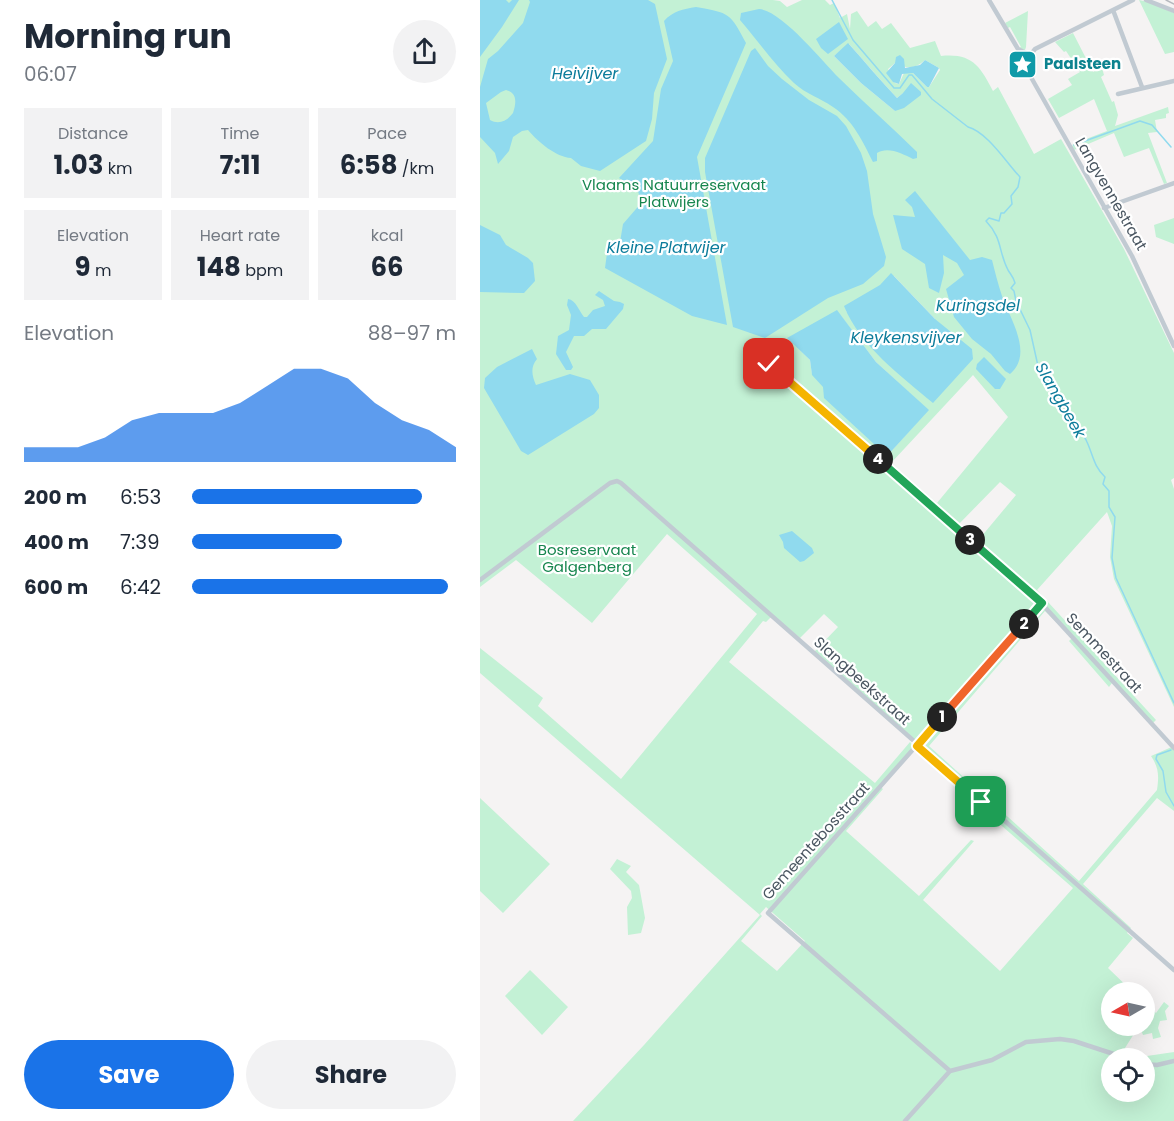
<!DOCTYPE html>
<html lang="en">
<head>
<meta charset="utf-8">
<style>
	:root { --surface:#fff; --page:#f2f2f3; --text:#1f2937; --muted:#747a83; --accent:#1a73e8 }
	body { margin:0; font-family:Poppins,sans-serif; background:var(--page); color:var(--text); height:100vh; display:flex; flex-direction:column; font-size:22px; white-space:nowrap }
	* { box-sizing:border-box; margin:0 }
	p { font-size:20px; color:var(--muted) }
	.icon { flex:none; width:33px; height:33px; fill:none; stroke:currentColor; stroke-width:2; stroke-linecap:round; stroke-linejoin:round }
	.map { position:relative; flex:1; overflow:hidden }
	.panel { display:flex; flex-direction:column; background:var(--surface); width:480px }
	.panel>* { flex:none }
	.needle { width:39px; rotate:261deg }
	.fabs { position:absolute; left:621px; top:982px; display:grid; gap:12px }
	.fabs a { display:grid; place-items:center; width:54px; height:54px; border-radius:50%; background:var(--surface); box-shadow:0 6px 24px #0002; font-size:30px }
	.pin { position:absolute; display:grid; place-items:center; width:51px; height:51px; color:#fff; margin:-26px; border-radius:12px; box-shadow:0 3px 9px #0006 }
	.km { position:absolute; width:30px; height:30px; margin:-15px; border-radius:50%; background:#222; color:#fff; font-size:16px; line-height:30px; text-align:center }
	.round { display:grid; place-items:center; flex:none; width:63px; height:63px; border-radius:32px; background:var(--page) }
	.head { display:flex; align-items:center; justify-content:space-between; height:102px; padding:0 24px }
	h1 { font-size:33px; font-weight:700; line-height:45px }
	.figures { display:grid; grid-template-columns:repeat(3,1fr); gap:9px; height:102px; padding:6px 24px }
	.figures div { display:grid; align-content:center; border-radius:0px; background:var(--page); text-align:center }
	.figures b { font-size:26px; font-weight:700 }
	.figures small { font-size:16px; font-weight:400 }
	.figures p { font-size:16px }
	.chart { height:168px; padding:12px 24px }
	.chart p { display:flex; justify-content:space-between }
	.chart svg { width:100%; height:108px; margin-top:6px; fill:var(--accent); opacity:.7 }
	.button { display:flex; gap:12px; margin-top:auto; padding:12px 24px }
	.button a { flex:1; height:69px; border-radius:36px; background:var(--accent); color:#fff; font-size:24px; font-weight:700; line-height:69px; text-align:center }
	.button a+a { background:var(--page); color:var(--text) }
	ul { padding:0 24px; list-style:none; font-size:20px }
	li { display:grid; grid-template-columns:96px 72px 1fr; align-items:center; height:45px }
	li i { height:15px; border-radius:8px; background:var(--accent) }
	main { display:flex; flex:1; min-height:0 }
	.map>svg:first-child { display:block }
	.green { fill:#c3f1d5; fill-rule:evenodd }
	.water { fill:#90daee; fill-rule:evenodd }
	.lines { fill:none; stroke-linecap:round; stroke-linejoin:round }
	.stream { stroke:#90daee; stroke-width:1.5 }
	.street { stroke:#c1cad2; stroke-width:4.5 }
	.rail { stroke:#b5b8bd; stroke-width:1.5 }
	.split-1-casing { stroke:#fff; stroke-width:12 }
	.split-2-casing { stroke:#fff; stroke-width:12 }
	.split-3-casing { stroke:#fff; stroke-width:12 }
	.split-4-casing { stroke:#fff; stroke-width:12 }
	.split-5-casing { stroke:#fff; stroke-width:12 }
	.split-1 { stroke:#f5b400; stroke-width:8 }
	.split-2 { stroke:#f0652b; stroke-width:8 }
	.split-3 { stroke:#22a559; stroke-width:8 }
	.split-4 { stroke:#22a559; stroke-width:8 }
	.split-5 { stroke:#f5b400; stroke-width:8 }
	.labels { text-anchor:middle; stroke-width:4.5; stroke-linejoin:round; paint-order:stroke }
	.culture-label { font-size:15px; font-weight:bold; fill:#0d838f; stroke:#fff; text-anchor:start }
	.park-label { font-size:15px; fill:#17864f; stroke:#fff }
	.street-label { font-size:15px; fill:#4a5661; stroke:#fff }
	.water-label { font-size:16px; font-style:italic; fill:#0c7c9b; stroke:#fff }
</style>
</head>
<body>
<main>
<section class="panel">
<div class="head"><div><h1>Morning run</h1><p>06:07</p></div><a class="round"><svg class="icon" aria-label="share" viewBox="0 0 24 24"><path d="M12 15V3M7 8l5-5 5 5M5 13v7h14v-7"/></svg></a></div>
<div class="figures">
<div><p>Distance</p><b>1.03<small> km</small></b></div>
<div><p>Time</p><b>7:11</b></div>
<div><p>Pace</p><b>6:58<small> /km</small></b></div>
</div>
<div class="figures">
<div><p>Elevation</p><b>9<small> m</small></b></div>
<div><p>Heart rate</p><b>148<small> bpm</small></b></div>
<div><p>kcal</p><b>66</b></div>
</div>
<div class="chart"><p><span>Elevation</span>88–97 m</p>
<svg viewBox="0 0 160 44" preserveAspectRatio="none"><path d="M0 44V38L10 38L20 38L30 34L40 27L50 24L60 24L70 24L80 20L90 13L100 6L110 6L120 10L130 20L140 27L150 31L160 38V44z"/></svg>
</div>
<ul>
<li><b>200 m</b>6:53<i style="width:87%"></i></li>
<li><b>400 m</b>7:39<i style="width:57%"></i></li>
<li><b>600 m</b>6:42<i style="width:97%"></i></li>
</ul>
<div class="button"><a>Save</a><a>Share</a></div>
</section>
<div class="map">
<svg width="694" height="1121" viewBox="0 0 694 1121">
	<rect width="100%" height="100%" fill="#f5f3f3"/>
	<!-- green -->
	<path class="green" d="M0,0H293L300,1L307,7L322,0H345L350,5L354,3L360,18L367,14L370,29L371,14L377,11L388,27L396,21L402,29L411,23L430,48L455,41L461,56C492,53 500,66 513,91L518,87L554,154L581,139L644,249L694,353V478L691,480L694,489V707L634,579L630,557L632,526L627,512L557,590L676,720L672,724L632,683L629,687L589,641L592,638L565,611L449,746L599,881L677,790C679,776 679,768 671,756L694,746V811L677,798L603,884L651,928L647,933L653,938L628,968L654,993H632V1026H664L665,1003L676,1013L684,1002L689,1006L685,1011L687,1020L680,1021L678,1028L681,1037L673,1039L672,1033L663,1035L661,1030L657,1029L645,1048L642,1058L644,1059H632V1092H664L665,1065L667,1064V1056L694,1052V1121H93L164,1045L280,915L0,673V648L63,698L58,706L141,779L277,614L187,534L112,623L36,560L0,587ZM369,44C385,62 400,80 417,98L423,93L415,111L381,83L354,56ZM445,60L459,68L460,70L449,87H447L433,73H424L419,84L415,83L408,69L415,63C427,69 435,69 445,60ZM414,276L455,319L366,312ZM361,316L396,362L448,410L407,456L332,374L330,360L318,348ZM493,375L528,417L457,503L411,463ZM331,394L477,526L520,482L536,495L496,543L417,480L324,400ZM557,603L562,608L436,751L593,888L520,971L443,900L494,841L491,840L439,896L366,831L403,789L399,786L434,746L430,742L395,783L249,662L283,621L286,622L293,615L320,638L344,614L358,627L334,652L436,742ZM286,907L325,941L297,971L261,941L282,916L280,914Z
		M659,0L668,2L694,13V52L685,54Z
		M548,11L546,47L545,50L539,48L541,47L530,27L528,28L525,23Z
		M593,33L613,72L622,68L624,75L621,77L632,102L634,101L638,115L635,126L688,107L689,113L686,114V118L675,120L677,132L668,133L687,183L684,184L669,148L644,157L634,133L594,150L592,147L593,144L627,131L614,99L579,118L568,99L592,85L588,79L600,72L586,51L584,52L575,42Z
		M694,218V244L676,237L674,225Z
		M0,798L70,864L23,913L0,891Z
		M137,859L151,866L146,872L159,885L165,918L161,933L148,935L147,907L152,898L151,891L130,869Z
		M50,970L88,1007L62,1035L25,996Z"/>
	<!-- water -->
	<path class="water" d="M0,0H26L29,3L32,0H39L22,27L0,57Z
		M49,0H168L175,4L187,59L174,93L172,119L166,141L120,171L101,166L91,158C76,157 58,142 48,130L42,131L33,137L29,151L18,164L15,153L0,137V87L8,59L18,51L43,23L50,2ZM26,90C38,93 36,104 33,113C27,121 19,125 10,120L6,103L21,92Z
		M216,7C250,13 250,13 266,43L217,157L247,325L212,316L125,268L127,253L140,242L143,224L162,202L157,189L139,178L173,141L181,89L193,61L184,21C193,11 203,9 216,7Z
		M279,9C302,11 341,60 359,78C384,103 412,127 437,152V158L433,159C423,154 408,146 397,153V161L393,162C383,142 373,120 353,107C340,98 326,94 314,83C293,63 279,42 260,20L261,13Z
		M359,22L368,39L348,54L341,48L336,39Z
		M368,43C385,62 400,80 417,98L423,93L431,83L441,92V95L424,108L415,111L381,83L354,56Z
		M275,48L288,66L302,79L329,100L357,116L366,126L381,153L387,171L393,214L406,257L404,266L383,284L348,298L285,338L253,327L225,172V158L271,51Z
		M420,55L424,59L425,68L440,65L445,60L459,68L449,87H447L433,73L422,74L419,84L413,82L406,73L415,63L416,57Z
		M435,191L490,260L502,257L512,260C515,272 518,284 522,296C530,319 554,354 530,374L525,371L511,354L492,339L474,317L466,289L484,275L477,263L463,255L464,273L459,293L449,288L445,264L422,249L413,215L435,217L432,207L425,200Z
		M0,225L20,235L26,245L48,258L53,263L55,281L44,293L0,292Z
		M411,273L455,319L492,349L493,359L453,403C421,376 380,346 364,306L400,285Z
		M119,291L134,301L140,302L144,304L143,309L126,329H112L104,336H94L86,352L93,367L91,370H86L76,354L78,336L89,330L91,315L87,305L88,299C96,300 99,311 104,317H107L113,310L125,306L123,300L115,295Z
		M357,310L396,362L449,410L407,456L344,398L343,387L332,375L330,360L307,338Z
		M52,349L57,359C50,367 52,376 56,385L90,374L110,380L119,395V408L114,414L48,455L41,451L4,388L5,378L17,367Z
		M504,357L526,379L520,389H515L496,369L497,364Z
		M312,531L332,548L334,553L324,561L320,562L304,548L303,542L299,535Z"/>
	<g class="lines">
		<!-- stream -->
		<path class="stream" d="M352,0L373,40L414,88H420L429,75H432L452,99L488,127C507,132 526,162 540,177L538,187L531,196L532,204L524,213H521L519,221L509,218L506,221C523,239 518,251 528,270C531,275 533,276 535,283L531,288L534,291L536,301L550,330L558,366L564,370V373L590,413C592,424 603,432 607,442C613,455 614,467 625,477L623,484L629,491V507L635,517L632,558L636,578L694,703
			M594,145L660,121L672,125L691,147
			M691,750L677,755L676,759L683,771L686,792L694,806"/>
		<!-- street -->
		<path class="street" d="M509,0L538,49L550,55
			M653,0L555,49C547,58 547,69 552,79L652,256L694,346
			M666,0L694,11
			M633,10L662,87
			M638,94L694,81
			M624,208L694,183
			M289,364L562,604L694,748
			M0,580L130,483L137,481L141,483L694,970
			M562,604L288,913L470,1071L512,1060L546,1042L580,1039L594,1041L649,1059
			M664,1064L677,1065L694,1061
			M425,1121L470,1071"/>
		<!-- rail -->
		<path class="rail" d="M686,0L694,4"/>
	</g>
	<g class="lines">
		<defs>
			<path id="split-1" d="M462,717L437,746L501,802"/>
			<path id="split-2" d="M462,717L544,624"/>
			<path id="split-3" d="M490,540L562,603L544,624"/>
			<path id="split-4" d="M398,459L490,540"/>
			<path id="split-5" d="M289,364L398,459"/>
		</defs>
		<!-- split-1 casing -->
		<use href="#split-1" class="split-1-casing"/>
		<!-- split-2 casing -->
		<use href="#split-2" class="split-2-casing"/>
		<!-- split-3 casing -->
		<use href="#split-3" class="split-3-casing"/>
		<!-- split-4 casing -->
		<use href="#split-4" class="split-4-casing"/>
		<!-- split-5 casing -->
		<use href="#split-5" class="split-5-casing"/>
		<!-- split-1 -->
		<use href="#split-1" class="split-1"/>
		<!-- split-2 -->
		<use href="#split-2" class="split-2"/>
		<!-- split-3 -->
		<use href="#split-3" class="split-3"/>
		<!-- split-4 -->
		<use href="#split-4" class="split-4"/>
		<!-- split-5 -->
		<use href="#split-5" class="split-5"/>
	</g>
	<!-- icons -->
	<defs>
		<symbol id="sight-square" viewBox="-11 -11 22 22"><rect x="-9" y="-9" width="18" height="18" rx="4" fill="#0f9aa8" stroke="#fff"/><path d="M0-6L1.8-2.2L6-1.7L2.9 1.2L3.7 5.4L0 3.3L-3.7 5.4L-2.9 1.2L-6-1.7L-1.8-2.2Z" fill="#fff"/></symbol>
	</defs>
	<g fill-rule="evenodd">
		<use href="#sight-square" x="526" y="48" width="33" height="33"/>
	</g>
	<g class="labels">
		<!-- culture labels -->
		<g class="culture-label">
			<text x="564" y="69">Paalsteen</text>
		</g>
		<!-- park labels -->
		<g class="park-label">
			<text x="194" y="190">Vlaams Natuurreservaat<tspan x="194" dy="17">Platwijers</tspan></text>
			<text x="107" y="555">Bosreservaat<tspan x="107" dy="17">Galgenberg</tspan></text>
		</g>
		<!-- street labels -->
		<g class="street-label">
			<text transform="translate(631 194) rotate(60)" y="5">Langvennestraat</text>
			<text transform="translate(624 653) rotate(47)" y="5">Semmestraat</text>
			<text transform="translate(382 681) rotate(42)" y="5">Slangbeekstraat</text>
			<text transform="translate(336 841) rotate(-48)" y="5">Gemeentebosstraat</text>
		</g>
		<!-- water labels -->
		<g class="water-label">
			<text x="105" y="79">Heivijver</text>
			<text x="186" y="253">Kleine Platwijer</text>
			<text x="498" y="311">Kuringsdel</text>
			<text x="426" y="343">Kleykensvijver</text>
			<text transform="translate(581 400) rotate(60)" y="6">Slangbeek</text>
		</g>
	</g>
</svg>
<div class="fabs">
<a><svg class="needle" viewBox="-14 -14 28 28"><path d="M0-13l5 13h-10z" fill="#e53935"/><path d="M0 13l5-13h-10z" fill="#747a83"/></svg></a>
<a><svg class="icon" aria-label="locate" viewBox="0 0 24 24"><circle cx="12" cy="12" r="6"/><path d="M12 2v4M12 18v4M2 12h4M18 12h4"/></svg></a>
</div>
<div class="pin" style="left:501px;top:802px;background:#1e9e55"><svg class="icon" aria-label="arrive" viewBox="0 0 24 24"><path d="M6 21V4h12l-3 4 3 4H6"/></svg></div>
<div class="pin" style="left:289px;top:364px;background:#d93025"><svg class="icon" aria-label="check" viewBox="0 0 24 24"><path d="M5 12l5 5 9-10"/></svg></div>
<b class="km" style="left:462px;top:717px">1</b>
<b class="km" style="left:544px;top:624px">2</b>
<b class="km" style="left:490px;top:540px">3</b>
<b class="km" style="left:398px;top:459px">4</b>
</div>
</main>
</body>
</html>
